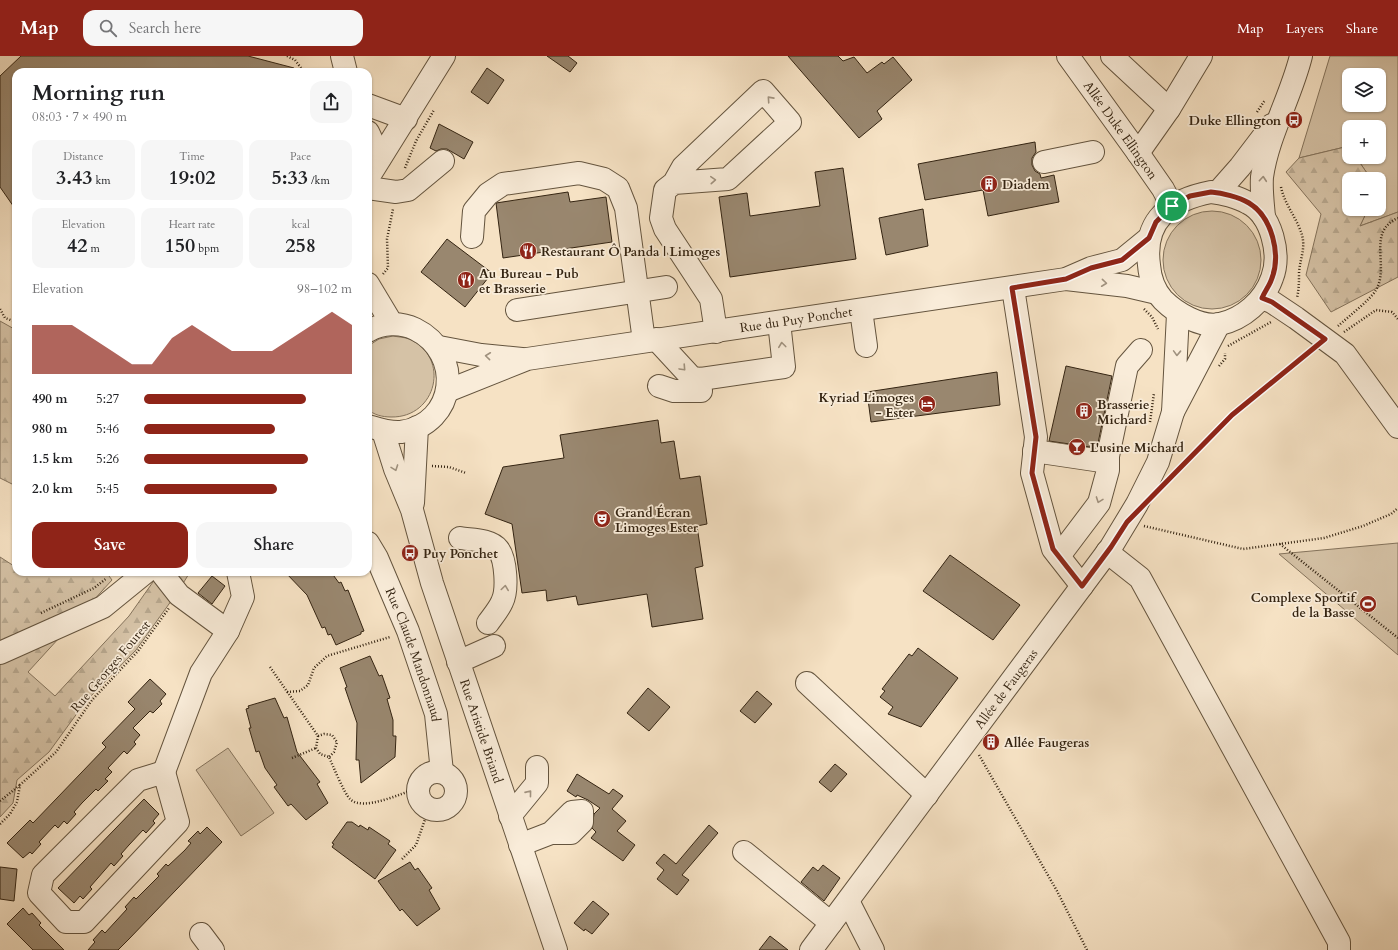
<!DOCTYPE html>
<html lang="en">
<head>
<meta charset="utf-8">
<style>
	:root { --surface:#fff; --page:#f6f6f6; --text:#202124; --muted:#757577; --accent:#8f2418 }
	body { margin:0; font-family:Cardo,serif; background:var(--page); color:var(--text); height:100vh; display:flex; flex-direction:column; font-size:15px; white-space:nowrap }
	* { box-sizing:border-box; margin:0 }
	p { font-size:13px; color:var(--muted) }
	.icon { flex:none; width:22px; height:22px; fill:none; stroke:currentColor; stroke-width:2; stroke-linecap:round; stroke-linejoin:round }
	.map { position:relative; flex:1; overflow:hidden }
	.panel { position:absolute; left:12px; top:12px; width:360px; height:508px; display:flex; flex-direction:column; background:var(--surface); border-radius:12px; box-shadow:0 1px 3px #0004 }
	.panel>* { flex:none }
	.tools { position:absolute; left:1342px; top:12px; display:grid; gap:8px }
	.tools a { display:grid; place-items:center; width:44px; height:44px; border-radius:8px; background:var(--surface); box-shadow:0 1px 3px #0004; font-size:20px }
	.pin { position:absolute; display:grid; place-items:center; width:34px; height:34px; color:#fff; margin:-17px; border:2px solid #fff; border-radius:50%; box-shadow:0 1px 4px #0007 }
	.round { display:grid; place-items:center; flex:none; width:42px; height:42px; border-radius:12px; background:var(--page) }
	.overview { display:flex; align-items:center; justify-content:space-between; height:68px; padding:0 20px }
	h1 { font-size:22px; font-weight:700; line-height:30px }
	.stats { display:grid; grid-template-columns:repeat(3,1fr); gap:6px; height:68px; padding:4px 20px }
	.stats div { display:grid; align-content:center; border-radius:10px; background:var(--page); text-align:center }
	.stats b { font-size:20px; font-weight:700 }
	.stats small { font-size:11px; font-weight:400 }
	.stats p { font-size:11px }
	.chart { height:112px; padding:8px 20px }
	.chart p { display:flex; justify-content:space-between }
	.chart svg { width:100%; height:72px; margin-top:4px; fill:var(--accent); opacity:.7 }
	.primary-button { display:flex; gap:8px; margin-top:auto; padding:8px 20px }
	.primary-button a { flex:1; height:46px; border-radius:12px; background:var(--accent); color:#fff; font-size:16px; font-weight:700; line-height:46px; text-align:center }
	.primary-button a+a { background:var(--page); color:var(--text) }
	ul { padding:0 20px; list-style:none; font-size:13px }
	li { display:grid; grid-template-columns:64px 48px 1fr; align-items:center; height:30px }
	li i { height:10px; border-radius:5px; background:var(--accent) }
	header { display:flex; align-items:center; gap:24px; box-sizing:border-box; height:56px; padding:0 20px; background:var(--accent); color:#fff }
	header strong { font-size:19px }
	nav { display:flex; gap:22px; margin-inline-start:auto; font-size:14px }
	.search { width:280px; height:36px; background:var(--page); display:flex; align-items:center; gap:10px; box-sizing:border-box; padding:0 14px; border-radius:12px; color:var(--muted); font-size:15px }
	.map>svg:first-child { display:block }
	.grass { fill:#d5c2a6; stroke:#84735c; fill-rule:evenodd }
	.forest { fill:url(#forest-firs); stroke:#84735c }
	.building { fill:#99876f; stroke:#342412 }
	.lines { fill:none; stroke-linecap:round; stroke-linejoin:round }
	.minor-casing { stroke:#64543e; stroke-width:24 }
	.path { stroke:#342412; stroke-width:2.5; stroke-dasharray:1 2; stroke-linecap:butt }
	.minor { stroke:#f9ecd9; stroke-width:22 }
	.oneway { stroke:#a0927f }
	.route-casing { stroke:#fff; stroke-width:8 }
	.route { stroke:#8f2418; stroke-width:5 }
	.labels { text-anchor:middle; stroke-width:3.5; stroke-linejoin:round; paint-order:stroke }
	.poi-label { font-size:13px; font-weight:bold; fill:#342412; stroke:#f9ecd9; text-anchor:start }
	.street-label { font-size:13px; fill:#342412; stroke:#f9ecd9 }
</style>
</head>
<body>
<header>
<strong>Map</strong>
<div class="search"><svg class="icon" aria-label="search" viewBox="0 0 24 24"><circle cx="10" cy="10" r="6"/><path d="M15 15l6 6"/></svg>Search here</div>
<nav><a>Map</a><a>Layers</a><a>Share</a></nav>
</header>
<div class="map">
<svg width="1398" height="894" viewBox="0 0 1398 894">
	<defs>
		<pattern id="forest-firs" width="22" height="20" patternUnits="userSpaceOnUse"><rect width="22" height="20" fill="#d5c2a6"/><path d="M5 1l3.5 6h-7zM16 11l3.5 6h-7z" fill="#b7a78e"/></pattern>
	</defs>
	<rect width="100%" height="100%" fill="#f6e2c4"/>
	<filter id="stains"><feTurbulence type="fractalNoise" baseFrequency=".005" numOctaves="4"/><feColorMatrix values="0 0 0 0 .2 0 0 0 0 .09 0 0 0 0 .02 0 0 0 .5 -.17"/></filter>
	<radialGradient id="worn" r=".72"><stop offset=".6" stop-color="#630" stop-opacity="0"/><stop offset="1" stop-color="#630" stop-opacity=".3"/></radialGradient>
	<!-- grass -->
	<path class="grass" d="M1330,0H1398V156L1360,170L1368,153H1379V123H1371L1356,101H1379V71H1349V90L1299,102ZM1349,19H1379V49H1349Z
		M1163 204a49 49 0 1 1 98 0a49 49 0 1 1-98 0Z
		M393,280C398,281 404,281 409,283C451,301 437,362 391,361C383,361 373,359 368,353V290L379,283Z
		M1398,487V599L1279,498Z
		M228,692L274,757L241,780L196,714Z"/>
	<!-- forest -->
	<path class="forest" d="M1349,90V101H1356L1371,123H1349V153H1368L1360,170L1398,156V221L1331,256L1306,219L1321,158L1286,116L1299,102Z
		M0,265L16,274V430L0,422Z
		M0,501L14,510L16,509V516H106L112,524L28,616L55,640L129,560L160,516H190L179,534L136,594L86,645L49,696L17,724L13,747L0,761Z"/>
	<!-- building -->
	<path class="building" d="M21,0H248L294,12V16H16V154L0,131V20Z
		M547,0H568L577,7L570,16Z
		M788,0H838L843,5L854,1L867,17L882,6L884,8L893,1L912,24L877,55L882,63L859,82Z
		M487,12L504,24L488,48L471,36Z
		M439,68L473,86L464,103L447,93H441L436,95L430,92Z
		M1035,86L1036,96L1032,102V109L1035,115L1040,118L1041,122L1054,119L1059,146L988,160L983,134L925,144L918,108Z
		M843,112L856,203L730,221L719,141L747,137L750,160L820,150L815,116Z
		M568,136L570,146L606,141L612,186L503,202L496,147Z
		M923,153L928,190L886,199L879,162Z
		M447,183L492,217L465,251L421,216Z
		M1066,310L1112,320L1097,392L1049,385Z
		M997,316L1000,349L871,366L867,336Z
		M658,364L661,387L674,385L680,423L700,420L707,468L697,470L703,510L695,512L703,563L652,571L647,538L578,549L576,540L547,545L546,534L522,537L512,468L485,458L503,411L564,402L560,379Z
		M950,499L1020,549L993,584L923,535Z
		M285,516H331L339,527L341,526L345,535L348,534L364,575L361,576V578L336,589L331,578L328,579L325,571L322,572L307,539Z
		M212,520L225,530L212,548L198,537Z
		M918,592L958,622L921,671L888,658L893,651L880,641L885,635L882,633L909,598L912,600Z
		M370,600L379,620L382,619L390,642L387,643L393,664V680H396L395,701L361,727L359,704H356L357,667L345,632L347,631L340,612Z
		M150,623L166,638L160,645L162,648L153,657L150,655L133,672L140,679L134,686L136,688L127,698L124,695L108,712L112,716L105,723L108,725L98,735L96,733L82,747L74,756L76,758L67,768L64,765L58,772L55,769L39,786L41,788L32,798L30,796L23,802L7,787L30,764L33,767L106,691L102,687L135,653L128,646Z
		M648,632L670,651L649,675L627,657Z
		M757,635L772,648L755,667L740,655Z
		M275,642L284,662L287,661L297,696L320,726L317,728L328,747L306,764L291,748L288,750L274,731L277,729L265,712L259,695L256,696L249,672H251L246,653L249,652L248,650Z
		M835,708L847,718L831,736L819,726Z
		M577,718L609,738L613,733L623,740L612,753L626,765L617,775L635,789L623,805L591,782L596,776L592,772L594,758L600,752L588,744L577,739L576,741L567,735Z
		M144,743L159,758L153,765L155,767L146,777L143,774L129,789L121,798L123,800L114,810L111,807L90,831L92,833L83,843L80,840L74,847L58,832Z
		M347,766H352L359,771L360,769L368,774L369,771L390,785L388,788L396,794L375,823L332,791L334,788L332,787Z
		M709,769L718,777L682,819L689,824L677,839L657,823L664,814L656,807L664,798L676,808Z
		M207,771L222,786L129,883L118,894H88L95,886L93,884L102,874L105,877L127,853L125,851L134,841L136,843L159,820L157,818L166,808L168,810L185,794L191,787L188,785L198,775L200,778Z
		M410,806L415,814L418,812L432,832L429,834L440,853L417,870L402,853L400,855L378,825Z
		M823,809L840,822L824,845L801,826L813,811L818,815Z
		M0,811L17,813L14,845L0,843Z
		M593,845L609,858L592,878L585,873L584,875L574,867Z
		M23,852L29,859L32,857L41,867L39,869L64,894H33L7,868Z
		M770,880L788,894H759Z"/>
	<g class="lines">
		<defs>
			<g id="minor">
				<path d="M342,0L346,16"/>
				<path id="s1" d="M1068,0L1138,97L1163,133L1172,150"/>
				<path d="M1112,0L1169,53"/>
				<path d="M368,49L406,63"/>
				<path d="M368,76L380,102"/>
				<path d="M1138,97L1169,53L1201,0"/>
				<path d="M1044,106L1093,96"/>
				<path d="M368,122L444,0"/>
				<path d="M674,127L728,123L790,66L763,35L683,111L674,127L665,134L661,162L665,173L711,243L716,276"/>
				<path d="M368,132L396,136L408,134L443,105"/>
				<path d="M1211,136C1222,137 1238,141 1248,147C1272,159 1281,199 1272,222C1264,245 1243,263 1220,268C1201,272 1176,257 1163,244C1154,234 1150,222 1149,209C1143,164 1170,144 1211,136Z"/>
				<path d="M1218,136L1240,111L1272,69"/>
				<path d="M1264,161C1263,149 1261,134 1262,121C1268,79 1291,41 1301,0"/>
				<path d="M472,181L474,155L488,138L503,128L579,117L604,123L618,132L626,152L644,285"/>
				<path d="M1068,222L1091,212L1122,204L1149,182"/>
				<path d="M368,228L392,268"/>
				<path d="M1013,232L1036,381L1032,417L1053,493L1082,530"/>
				<path d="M1262,242L1272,246L1296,262L1345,298L1398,371"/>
				<path d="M517,254L666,231"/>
				<path d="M861,254L866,290"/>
				<path d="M1178,258L1173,356L1219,268"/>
				<path d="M368,275C382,267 400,266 415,273C464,297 457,368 401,376C389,377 378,373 368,370"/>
				<path d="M656,283L692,322L701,323L784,311L779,266"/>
				<path d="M439,291L481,299L522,303"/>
				<path d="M659,330L674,335H701"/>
				<path id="s2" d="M447,335L527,303L1066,223L1127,230L1157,237"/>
				<path id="s3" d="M383,375L395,413L412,454L432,527L556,894"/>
				<path d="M1034,395L1108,406"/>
				<path d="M413,447L417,371"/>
				<path d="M460,482C471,484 490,483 498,493C506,503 508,534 502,546C499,553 493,560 488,567"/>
				<path id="s4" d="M368,487L377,502L408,575L436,658L442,716"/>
				<path d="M1107,496L1140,522L1339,886V894"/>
				<path d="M1059,500L1099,447L1108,414V400L1127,310L1141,294"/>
				<path d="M161,516L179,539L228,575"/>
				<path d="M0,597L103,551L146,516"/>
				<path d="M458,606L494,590"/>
				<path d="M807,627L927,739"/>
				<circle cx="437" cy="735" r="19"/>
				<path d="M164,716L178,766L84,866H66L39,837L43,819L138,724Z"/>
				<path d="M164,716L201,617L228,575L243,541L238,516"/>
				<path d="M510,760L537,727V711"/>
				<path d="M520,789L551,777L572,756L582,755V766L571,777H551"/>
				<path d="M744,796L831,867"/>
				<path d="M848,845L873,894"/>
				<path d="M201,878L213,894"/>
				<path id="s5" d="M811,894L1111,491L1137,448L1158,406L1173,356"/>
			</g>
		</defs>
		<!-- minor casing -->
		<use href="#minor" class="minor-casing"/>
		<!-- path -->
		<path class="path" d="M287,0L295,4L304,16
			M1257,56L1265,44
			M405,112L416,85L434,54
			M1281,131C1284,146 1293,157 1299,171C1308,190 1300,200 1299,217C1299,226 1299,233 1297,242
			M383,218L388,212L387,183L393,153
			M0,253L5,262L16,266
			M1144,253L1152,261L1158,273
			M1338,270C1348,261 1370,244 1376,234C1390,210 1366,176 1398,162
			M1344,276L1376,254L1392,256L1398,263
			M1228,290L1271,266
			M1219,310L1225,303V297
			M1150,366L1154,337
			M432,410L449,411L466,417
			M1173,418L1232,359L1310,295
			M1144,470L1243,493L1324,482L1363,470L1391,458L1398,452
			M1280,488L1398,582
			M41,557L94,532L107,522
			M270,611L318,680L316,692L320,698L329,701C333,710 344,737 350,743C363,756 402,737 418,732
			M287,636L300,635L308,629L314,612L327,600L390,581
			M318,680L324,678L332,679L337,686L334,696L329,701
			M979,699L1057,835L1087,894
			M292,702L316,692
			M0,745L20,729
			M0,768L10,758L17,746L20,729L56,696L92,644L138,595L169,552
			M402,803L416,789L429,752"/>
		<!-- minor -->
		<use href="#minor" class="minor"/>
	</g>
	<!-- one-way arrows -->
	<defs><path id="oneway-chevron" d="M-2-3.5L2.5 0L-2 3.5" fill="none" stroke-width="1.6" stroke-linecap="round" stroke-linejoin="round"/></defs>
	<g class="oneway">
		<use href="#oneway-chevron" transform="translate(770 43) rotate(-132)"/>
		<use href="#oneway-chevron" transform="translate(1263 123) rotate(-85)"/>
		<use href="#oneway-chevron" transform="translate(713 124) rotate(-4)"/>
		<use href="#oneway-chevron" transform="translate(1104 227) rotate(6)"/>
		<use href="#oneway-chevron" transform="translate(782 289) rotate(-97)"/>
		<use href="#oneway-chevron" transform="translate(1177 297) rotate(92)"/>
		<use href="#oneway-chevron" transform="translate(488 300) rotate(-174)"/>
		<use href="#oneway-chevron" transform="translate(683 312) rotate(47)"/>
		<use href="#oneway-chevron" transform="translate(395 412) rotate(70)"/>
		<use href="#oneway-chevron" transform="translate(1099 444) rotate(110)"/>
		<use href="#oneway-chevron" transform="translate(505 532) rotate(-82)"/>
		<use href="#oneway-chevron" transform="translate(529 737) rotate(-51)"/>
	</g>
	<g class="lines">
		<defs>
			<path id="route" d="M1211,136C1222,137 1239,141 1249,147C1272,161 1281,198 1272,222C1270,229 1265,235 1262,242L1272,246L1325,283L1232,359L1127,466L1111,491L1082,530L1053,493L1032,417L1036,381L1012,232L1066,223L1091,212L1122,204L1149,182L1156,166L1172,150L1190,140Z"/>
		</defs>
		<!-- route casing -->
		<use href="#route" class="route-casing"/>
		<!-- route -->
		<use href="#route" class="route"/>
	</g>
	<!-- icons -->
	<defs>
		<symbol id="bus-disc" viewBox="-11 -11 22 22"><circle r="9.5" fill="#8f2418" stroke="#f9ecd9"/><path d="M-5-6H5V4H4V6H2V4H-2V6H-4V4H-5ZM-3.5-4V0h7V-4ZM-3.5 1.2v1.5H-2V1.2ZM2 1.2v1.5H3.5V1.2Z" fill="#fff"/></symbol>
		<symbol id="building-disc" viewBox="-11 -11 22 22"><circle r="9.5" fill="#8f2418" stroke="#f9ecd9"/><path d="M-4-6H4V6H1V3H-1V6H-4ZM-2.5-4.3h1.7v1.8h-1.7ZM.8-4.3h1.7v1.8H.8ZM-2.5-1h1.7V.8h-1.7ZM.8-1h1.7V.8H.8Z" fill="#fff"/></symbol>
		<symbol id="restaurant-disc" viewBox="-11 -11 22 22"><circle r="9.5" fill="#8f2418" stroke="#f9ecd9"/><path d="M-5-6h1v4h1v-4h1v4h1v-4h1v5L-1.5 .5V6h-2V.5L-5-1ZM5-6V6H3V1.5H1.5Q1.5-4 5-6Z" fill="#fff"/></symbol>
		<symbol id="hotel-disc" viewBox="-11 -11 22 22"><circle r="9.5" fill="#8f2418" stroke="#f9ecd9"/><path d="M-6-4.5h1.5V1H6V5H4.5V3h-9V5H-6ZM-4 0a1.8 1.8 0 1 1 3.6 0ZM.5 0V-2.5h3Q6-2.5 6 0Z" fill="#fff"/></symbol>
		<symbol id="bar-disc" viewBox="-11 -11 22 22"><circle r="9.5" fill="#8f2418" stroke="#f9ecd9"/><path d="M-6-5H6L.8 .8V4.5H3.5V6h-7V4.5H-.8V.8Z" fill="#fff"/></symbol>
		<symbol id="theatre-disc" viewBox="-11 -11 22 22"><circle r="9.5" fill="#8f2418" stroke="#f9ecd9"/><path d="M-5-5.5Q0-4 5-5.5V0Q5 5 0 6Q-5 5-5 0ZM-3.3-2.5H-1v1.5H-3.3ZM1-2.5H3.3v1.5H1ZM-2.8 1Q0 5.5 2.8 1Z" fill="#fff"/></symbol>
		<symbol id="stadium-disc" viewBox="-11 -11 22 22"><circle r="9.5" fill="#8f2418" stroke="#f9ecd9"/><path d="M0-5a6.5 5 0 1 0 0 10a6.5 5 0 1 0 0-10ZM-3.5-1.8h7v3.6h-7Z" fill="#fff"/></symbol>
	</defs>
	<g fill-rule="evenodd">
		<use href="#bus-disc" x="1284" y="54" width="20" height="20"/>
		<use href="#building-disc" x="979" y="118" width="20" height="20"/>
		<use href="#restaurant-disc" x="518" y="185" width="20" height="20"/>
		<use href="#restaurant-disc" x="456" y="214" width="20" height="20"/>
		<use href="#hotel-disc" x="917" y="338" width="20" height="20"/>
		<use href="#building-disc" x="1074" y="345" width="20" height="20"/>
		<use href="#bar-disc" x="1067" y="381" width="20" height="20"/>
		<use href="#theatre-disc" x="592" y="453" width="20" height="20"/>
		<use href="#bus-disc" x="400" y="487" width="20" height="20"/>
		<use href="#stadium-disc" x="1358" y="538" width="20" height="20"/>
		<use href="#building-disc" x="981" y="676" width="20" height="20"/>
	</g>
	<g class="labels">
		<!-- poi labels -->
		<g class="poi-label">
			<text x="1281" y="69" text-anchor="end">Duke Ellington</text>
			<text x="1002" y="133">Diadem</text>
			<text x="541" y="200">Restaurant Ô Panda | Limoges</text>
			<text x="479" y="222">Au Bureau - Pub<tspan x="479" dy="15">et Brasserie</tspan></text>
			<text x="914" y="346" text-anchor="end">Kyriad Limoges<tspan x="914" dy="15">- Ester</tspan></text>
			<text x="1097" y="353">Brasserie<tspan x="1097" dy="15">Michard</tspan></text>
			<text x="1090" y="396">L'usine Michard</text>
			<text x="615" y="461">Grand Écran<tspan x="615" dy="15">Limoges Ester</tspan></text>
			<text x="423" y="502">Puy Ponchet</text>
			<text x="1355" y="546" text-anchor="end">Complexe Sportif<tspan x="1355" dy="15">de la Basse</tspan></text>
			<text x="1004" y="691">Allée Faugeras</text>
		</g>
		<!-- street labels -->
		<g class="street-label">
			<text dy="5" stroke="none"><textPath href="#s1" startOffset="91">Allée Duke Ellington</textPath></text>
			<text dy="5" stroke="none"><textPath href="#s2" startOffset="358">Rue du Puy Ponchet</textPath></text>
			<text dy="5" stroke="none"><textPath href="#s4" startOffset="121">Rue Claude Mandonnaud</textPath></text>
			<text transform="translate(110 610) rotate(-50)" y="5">Rue Georges Fourest</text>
			<text dy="5" stroke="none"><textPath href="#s5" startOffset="326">Allée de Faugeras</textPath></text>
			<text dy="5" stroke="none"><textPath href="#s3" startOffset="316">Rue Aristide Briand</textPath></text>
		</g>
	</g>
	<rect width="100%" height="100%" filter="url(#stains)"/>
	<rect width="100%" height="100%" fill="url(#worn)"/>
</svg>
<div class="tools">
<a><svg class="icon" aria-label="layers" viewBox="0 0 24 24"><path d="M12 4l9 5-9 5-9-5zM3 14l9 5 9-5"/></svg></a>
<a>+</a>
<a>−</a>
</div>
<div class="pin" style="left:1172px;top:150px;background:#1e9e55"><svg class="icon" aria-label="arrive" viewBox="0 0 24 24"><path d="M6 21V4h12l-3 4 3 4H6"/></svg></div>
<section class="panel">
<div class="overview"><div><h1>Morning run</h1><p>08:03 · 7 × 490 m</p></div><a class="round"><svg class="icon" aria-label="share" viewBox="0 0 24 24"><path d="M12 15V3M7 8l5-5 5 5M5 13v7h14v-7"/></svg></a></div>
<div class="stats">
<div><p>Distance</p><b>3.43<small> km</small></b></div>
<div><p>Time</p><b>19:02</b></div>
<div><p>Pace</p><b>5:33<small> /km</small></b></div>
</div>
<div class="stats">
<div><p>Elevation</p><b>42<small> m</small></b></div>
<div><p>Heart rate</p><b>150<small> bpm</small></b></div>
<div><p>kcal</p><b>258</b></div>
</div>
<div class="chart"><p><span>Elevation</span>98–102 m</p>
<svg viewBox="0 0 160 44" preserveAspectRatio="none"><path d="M0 44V14L10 14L20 14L30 22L40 30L50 38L60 38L70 22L80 14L90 22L100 30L110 30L120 30L130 22L140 14L150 6L160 14V44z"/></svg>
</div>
<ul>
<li><b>490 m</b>5:27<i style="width:78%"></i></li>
<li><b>980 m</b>5:46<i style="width:63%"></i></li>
<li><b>1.5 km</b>5:26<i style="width:79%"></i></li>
<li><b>2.0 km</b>5:45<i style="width:64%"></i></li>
</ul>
<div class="primary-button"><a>Save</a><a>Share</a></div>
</section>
</div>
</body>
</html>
